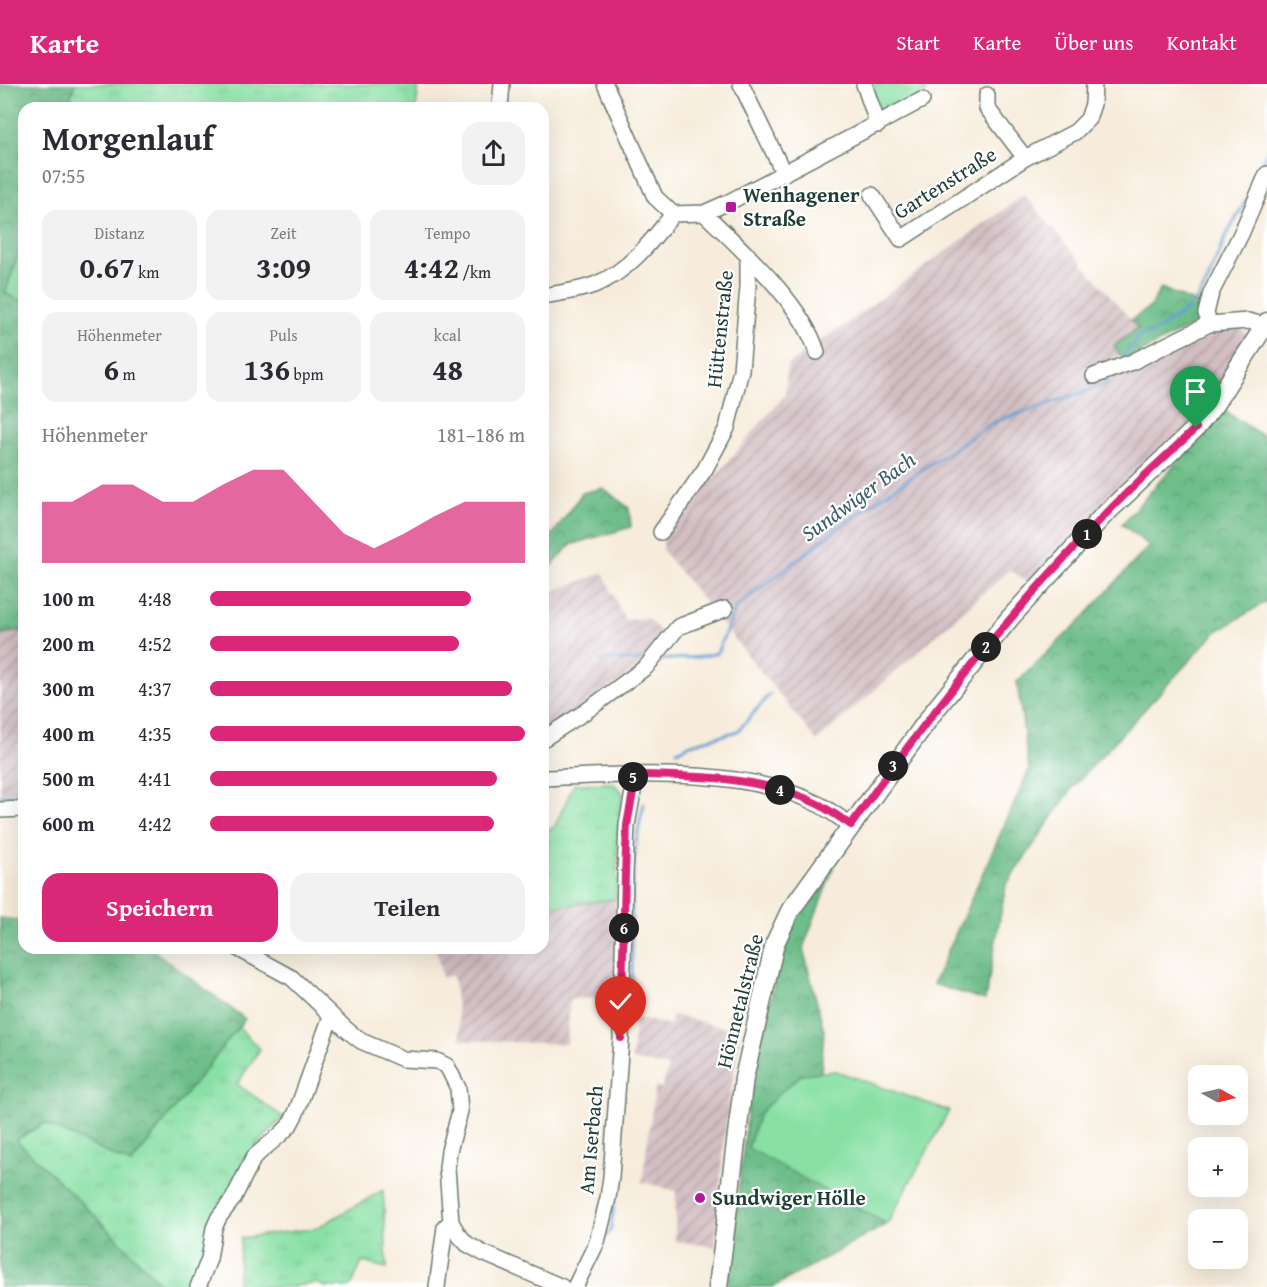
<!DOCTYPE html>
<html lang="de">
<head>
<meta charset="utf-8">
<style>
	:root { --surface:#fff; --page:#f2f2f3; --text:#2b2b33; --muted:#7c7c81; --accent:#db2777 }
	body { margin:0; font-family:"Gentium Book Plus",serif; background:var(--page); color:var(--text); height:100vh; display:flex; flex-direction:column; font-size:22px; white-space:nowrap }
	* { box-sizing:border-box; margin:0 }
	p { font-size:20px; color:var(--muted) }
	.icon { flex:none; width:33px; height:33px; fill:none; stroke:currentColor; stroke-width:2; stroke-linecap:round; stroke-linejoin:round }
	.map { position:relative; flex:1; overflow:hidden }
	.details { position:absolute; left:18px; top:18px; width:531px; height:852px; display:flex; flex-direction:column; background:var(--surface); border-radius:18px; box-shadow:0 6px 24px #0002 }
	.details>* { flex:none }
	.needle { width:39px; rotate:98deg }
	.controls { position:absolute; left:1188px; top:981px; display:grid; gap:12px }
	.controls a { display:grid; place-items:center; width:60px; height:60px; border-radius:12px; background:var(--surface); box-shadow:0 6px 24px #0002; font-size:30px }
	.pin { position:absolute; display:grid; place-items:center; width:51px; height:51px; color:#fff; margin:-62px -26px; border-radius:50% 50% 50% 0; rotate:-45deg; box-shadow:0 0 6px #0007 }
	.pin .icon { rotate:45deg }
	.km { position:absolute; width:30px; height:30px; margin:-15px; border-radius:50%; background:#222; color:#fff; font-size:16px; line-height:30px; text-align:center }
	.round { display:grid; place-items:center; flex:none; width:63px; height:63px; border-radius:18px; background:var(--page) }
	.headline { display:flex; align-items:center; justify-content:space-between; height:102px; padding:0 24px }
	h1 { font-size:33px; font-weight:700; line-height:45px }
	.stats { display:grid; grid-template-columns:repeat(3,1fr); gap:9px; height:102px; padding:6px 24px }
	.stats div { display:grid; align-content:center; border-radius:15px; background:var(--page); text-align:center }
	.stats b { font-size:30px; font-weight:700 }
	.stats small { font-size:16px; font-weight:400 }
	.stats p { font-size:16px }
	.chart { height:168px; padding:12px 24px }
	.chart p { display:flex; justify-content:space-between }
	.chart svg { width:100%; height:108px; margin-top:6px; fill:var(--accent); opacity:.7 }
	.primary-button { display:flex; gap:12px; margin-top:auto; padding:12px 24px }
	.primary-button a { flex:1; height:69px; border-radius:18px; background:var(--accent); color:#fff; font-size:24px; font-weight:700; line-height:69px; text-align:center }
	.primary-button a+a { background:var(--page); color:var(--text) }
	ul { padding:0 24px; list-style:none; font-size:20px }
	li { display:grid; grid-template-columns:96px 72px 1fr; align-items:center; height:45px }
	li i { height:15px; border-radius:8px; background:var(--accent) }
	header { display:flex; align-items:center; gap:36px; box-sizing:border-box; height:84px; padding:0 30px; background:var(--accent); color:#fff }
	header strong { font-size:28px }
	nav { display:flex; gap:33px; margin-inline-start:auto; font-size:21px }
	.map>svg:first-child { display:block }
	.industrial { fill:url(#industrial-furrows) }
	.grass { fill:url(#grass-tufts); stroke:#548e6c; stroke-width:1.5 }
	.forest { fill:url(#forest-crowns); stroke:#467e5f; stroke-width:1.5 }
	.garden { fill:#88e0a4; stroke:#548e6c; stroke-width:1.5 }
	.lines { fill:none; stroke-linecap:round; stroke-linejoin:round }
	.stream { stroke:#649ed3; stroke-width:3 }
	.minor-casing { stroke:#6b7a6e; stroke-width:18 }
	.major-casing { stroke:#6b7a6e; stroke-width:21 }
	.minor { stroke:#fff; stroke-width:15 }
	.major { stroke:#fff; stroke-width:18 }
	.route-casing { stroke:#fff; stroke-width:12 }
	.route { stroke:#db2777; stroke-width:8 }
	.poi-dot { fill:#b5179e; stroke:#fff; stroke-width:2 }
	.labels { text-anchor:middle; stroke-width:4.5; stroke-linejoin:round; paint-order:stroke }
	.street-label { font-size:21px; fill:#1f3d34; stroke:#fff }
	.poi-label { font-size:21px; font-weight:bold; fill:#1f3d34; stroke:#fff; text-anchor:start }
	.water-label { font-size:22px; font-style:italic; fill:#375f6c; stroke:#fff }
</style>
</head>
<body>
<header>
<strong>Karte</strong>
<nav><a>Start</a><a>Karte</a><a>Über uns</a><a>Kontakt</a></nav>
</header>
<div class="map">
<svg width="1267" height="1203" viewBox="0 0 1267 1203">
	<defs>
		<pattern id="industrial-furrows" width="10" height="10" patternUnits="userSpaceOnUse" patternTransform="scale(1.5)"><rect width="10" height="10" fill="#d2bec3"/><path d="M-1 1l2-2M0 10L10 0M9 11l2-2" fill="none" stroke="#aa9c9f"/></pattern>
		<pattern id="grass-tufts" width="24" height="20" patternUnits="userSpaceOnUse" patternTransform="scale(1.5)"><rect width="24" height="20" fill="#88e0a4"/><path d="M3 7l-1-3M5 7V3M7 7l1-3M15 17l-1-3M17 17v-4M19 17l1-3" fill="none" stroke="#75c18e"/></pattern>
		<pattern id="forest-crowns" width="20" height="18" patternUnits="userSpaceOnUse" patternTransform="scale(1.5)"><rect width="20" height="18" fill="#6ebe8a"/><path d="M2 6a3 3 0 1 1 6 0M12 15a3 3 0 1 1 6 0" fill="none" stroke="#5a9c72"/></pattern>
	</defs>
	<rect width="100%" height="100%" fill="#fff"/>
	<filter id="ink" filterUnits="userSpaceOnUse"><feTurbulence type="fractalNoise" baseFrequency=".0167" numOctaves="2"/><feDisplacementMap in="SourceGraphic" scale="12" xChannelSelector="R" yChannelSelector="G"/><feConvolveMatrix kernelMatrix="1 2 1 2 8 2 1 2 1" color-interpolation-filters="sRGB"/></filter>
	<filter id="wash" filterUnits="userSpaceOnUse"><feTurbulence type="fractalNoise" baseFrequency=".008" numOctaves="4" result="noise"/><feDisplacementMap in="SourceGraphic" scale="24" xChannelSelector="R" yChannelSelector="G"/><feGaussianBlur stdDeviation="1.35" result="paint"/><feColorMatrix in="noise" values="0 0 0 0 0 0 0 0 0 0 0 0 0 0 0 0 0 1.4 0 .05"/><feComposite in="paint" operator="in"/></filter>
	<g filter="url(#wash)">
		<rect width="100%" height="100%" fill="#f7ecdb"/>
		<!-- industrial -->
		<path class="industrial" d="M1024,111L1138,244L1114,262L1120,271L1094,289L1172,272L1236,238L1248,252L1197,336L1034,502L1010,486L817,657L663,467L664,452L785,311L787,282Z
			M603,489L625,536L647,534L663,550L639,584L543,648V511Z
			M24,546V708L0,709V550Z
			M616,815V913L570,915L567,960L461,956L453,892L442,893L436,864H543V824Z
			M672,931L740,947L724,1055L715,1163L675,1157L676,1107L642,1098L655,1004H662L668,983L632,976L635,934L670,941Z"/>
		<!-- grass -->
		<path class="grass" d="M75,0H419L416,24H67Z
			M869,0H922L926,8L881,35Z
			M24,153V218L5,210Z
			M613,699L623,709L618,743L616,815L543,824V746L554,744L574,700Z
			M238,943L260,965L237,1000L283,1033L252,1067L191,1203H164L97,1134L16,1056L44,1039L131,1080Z
			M383,1106L387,1184L362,1178L351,1203H325L317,1199L288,1203H237L241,1154L317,1144Z"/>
		<!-- forest -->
		<path class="forest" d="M0,0H75L67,24H24V153L5,209L24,218V546L0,550Z
			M1161,204L1202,222L1199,238L1127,275L1120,271L1114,262L1138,244L1131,236L1150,223Z
			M1223,326L1267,355V517L1216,548L1073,703L1006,801L985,916L933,900L1029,686L1017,598L1082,535L1149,462L1122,440Z
			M603,404L629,424L631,443L570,461L551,483L543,485V455L554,449L582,409Z
			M839,769L803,864L824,947L821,989L803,990L781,1008L759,1030L748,1063L887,1140L773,1203H727L752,990L782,866L801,822Z
			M0,834L24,837V864H150L245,935L131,1080L44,1039L16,1056L97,1134L164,1203H0Z"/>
		<!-- garden -->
		<path class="garden" d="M836,987L949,1027L887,1140L748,1064L759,1030L781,1008L803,990Z"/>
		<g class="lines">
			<!-- stream -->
			<path class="stream" d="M1195,218L1206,201L1225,154L1247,115L1267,68
				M1121,276L1139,252L1151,250L1191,223
				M601,576H644
				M659,576L700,573L717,569L736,523L841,442L890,407L994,338L1101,302L1108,298
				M677,667L691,660L738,647L770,610
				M0,712L24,711
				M632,939C634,867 625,790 644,720
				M607,1152L611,1145L614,1119"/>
		</g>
	</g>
	<g filter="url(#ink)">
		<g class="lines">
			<defs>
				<path id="minor" d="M605,0L655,113L673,130L704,129L729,118L922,16
					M741,0L784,90
					M864,0L878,41
					M987,11V24L1025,74
					M500,24L502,0
					M872,111L901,155L1025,74L1075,48L1088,35L1093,20L1094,0
					M704,129C740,164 803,220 817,268
					M543,212C559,209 578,207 594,201C627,189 652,157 673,130
					M1209,240L1206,229L1211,209L1241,150L1267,90
					M1094,292L1132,278L1209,240L1248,237L1256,239L1263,245
					M661,448L705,385L727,344L741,286L748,203V171
					M543,655L585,628L646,583L678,543L725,525
					M543,694C628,691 743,681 820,721C831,727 841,735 851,741
					M0,726L24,725
					M237,864L292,894L347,946L361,957L403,975L437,977L447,982L458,1004L460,1027L449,1067L447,1084L451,1138L458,1150L467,1160L483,1169L562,1203
					M198,1203L209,1175L214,1144L219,1133L233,1115L254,1073L281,1050L289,1042L296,1029L331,932
					M437,1203L445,1143L451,1138
					M575,1203L597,1158L608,1114L611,1093L621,955L625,790L627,741L633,708V691"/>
				<path id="major" d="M718,1203L744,994L775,859L790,827L935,626L1010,534L1065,474L1101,434L1196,344L1214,321L1267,238"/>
			</defs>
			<!-- minor casing -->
			<use href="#minor" class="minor-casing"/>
			<!-- major casing -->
			<use href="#major" class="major-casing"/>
			<!-- minor -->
			<use href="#minor" class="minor"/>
			<!-- major -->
			<use href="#major" class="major"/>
		</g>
	</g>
	<g class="lines" filter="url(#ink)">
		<defs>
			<path id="route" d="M621,954L625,790L627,741L633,708V691C695,692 763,692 820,721C830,727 841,734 851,741C927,633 1009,530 1101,435C1131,403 1164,374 1196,344"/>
		</defs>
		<!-- route casing -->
		<use href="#route" class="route-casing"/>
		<!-- route -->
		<use href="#route" class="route"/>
	</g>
	<!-- markers -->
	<g class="poi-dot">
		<rect x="725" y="117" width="12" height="12" rx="3"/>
		<circle cx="700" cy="1114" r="6"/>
	</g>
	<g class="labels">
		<!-- street labels -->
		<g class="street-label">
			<text transform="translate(945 99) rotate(-32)" y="7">Gartenstraße</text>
			<text transform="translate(720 245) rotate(-84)" y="7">Hüttenstraße</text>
			<text transform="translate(740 917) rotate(-76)" y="7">Hönnetalstraße</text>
			<text transform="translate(591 1056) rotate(-85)" y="7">Am Iserbach</text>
		</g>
		<!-- poi labels -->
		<g class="poi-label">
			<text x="743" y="118">Wenhagener<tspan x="743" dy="24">Straße</tspan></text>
			<text x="712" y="1121">Sundwiger Hölle</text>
		</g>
		<!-- water labels -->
		<g class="water-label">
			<text transform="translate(858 412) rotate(-36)" y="8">Sundwiger Bach</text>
		</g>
	</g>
</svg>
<div class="controls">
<a><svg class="needle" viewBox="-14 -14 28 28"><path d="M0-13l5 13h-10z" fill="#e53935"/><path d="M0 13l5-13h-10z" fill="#7c7c81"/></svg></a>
<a>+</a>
<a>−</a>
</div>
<div class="pin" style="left:1196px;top:344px;background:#1e9e55"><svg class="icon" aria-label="arrive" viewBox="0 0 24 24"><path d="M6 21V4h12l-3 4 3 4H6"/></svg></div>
<div class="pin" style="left:621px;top:954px;background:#d93025"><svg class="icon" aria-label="check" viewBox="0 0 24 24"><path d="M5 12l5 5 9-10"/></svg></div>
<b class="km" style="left:1087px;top:450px">1</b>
<b class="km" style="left:986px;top:563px">2</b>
<b class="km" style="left:893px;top:682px">3</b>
<b class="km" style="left:780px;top:706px">4</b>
<b class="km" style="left:633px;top:693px">5</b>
<b class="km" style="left:624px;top:844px">6</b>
<section class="details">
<div class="headline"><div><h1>Morgenlauf</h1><p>07:55</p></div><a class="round"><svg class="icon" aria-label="share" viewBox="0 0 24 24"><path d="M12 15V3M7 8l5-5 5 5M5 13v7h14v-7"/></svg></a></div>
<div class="stats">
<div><p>Distanz</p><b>0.67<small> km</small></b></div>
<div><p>Zeit</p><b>3:09</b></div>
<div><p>Tempo</p><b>4:42<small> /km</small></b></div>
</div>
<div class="stats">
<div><p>Höhenmeter</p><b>6<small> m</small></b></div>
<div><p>Puls</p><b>136<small> bpm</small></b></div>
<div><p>kcal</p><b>48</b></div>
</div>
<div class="chart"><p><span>Höhenmeter</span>181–186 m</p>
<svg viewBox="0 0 160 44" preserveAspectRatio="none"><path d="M0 44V19L10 19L20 12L30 12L40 19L50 19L60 12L70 6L80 6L90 19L100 32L110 38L120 32L130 25L140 19L150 19L160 19V44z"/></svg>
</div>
<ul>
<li><b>100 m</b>4:48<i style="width:83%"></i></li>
<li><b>200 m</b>4:52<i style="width:79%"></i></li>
<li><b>300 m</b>4:37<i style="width:96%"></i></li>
<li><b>400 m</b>4:35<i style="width:100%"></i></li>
<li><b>500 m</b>4:41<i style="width:91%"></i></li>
<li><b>600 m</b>4:42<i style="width:90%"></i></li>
</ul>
<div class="primary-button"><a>Speichern</a><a>Teilen</a></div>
</section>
</div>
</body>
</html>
